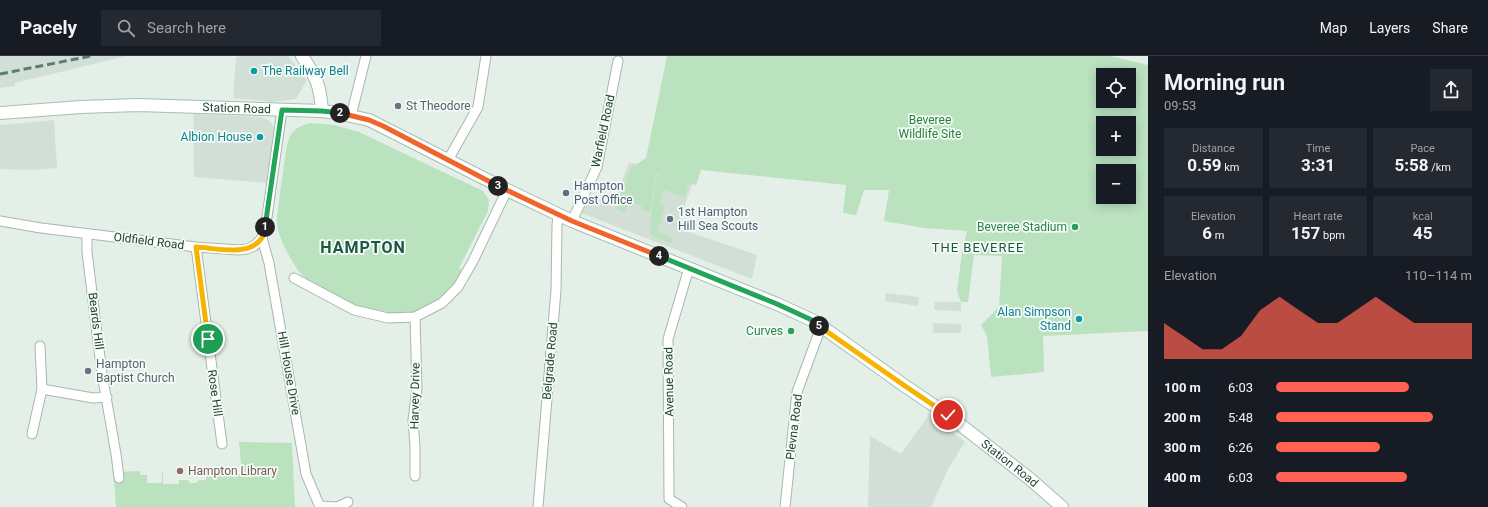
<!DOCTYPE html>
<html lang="en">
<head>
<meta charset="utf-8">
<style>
	:root { --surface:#171b24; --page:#242831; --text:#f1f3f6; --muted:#9ea1a6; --line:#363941; --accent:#ff6152 }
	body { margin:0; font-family:Roboto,sans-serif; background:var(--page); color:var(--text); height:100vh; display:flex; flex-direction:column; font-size:15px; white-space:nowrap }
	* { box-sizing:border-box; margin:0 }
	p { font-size:13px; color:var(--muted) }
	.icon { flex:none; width:22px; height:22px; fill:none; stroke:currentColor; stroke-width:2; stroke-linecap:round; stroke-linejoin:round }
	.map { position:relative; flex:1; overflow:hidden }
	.side { display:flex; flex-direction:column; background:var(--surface); width:340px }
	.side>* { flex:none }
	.buttons { position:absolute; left:1096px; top:12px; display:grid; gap:8px }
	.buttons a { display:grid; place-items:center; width:40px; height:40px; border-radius:0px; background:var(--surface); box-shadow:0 2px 10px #0003; font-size:20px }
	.pin { position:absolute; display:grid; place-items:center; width:34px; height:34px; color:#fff; margin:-17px; border:2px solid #fff; border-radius:50%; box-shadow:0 1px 4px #0007 }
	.km { position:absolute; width:20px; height:20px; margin:-10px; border-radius:50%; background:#222; color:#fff; font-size:11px; line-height:20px; text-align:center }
	.round { display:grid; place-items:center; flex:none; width:42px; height:42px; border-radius:0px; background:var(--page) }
	.headline { display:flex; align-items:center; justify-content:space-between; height:68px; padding:0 16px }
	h1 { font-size:22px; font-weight:700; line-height:30px }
	.figures { display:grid; grid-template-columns:repeat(3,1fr); gap:6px; height:68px; padding:4px 16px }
	.figures div { display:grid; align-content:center; border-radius:0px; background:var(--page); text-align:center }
	.figures b { font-size:17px; font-weight:700 }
	.figures small { font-size:11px; font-weight:400 }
	.figures p { font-size:11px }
	.chart { height:112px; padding:8px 16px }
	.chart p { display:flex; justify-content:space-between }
	.chart svg { width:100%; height:72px; margin-top:4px; fill:var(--accent); opacity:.7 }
	ul { padding:0 16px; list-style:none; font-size:13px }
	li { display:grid; grid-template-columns:64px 48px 1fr; align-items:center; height:30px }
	li i { height:10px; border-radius:5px; background:var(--accent) }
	header { display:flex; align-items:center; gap:24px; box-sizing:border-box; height:56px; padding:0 20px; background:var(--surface); border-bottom:1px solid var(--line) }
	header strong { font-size:19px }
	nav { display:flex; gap:22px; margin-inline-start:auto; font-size:14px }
	.search { width:280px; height:36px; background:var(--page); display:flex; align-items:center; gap:10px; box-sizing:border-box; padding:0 14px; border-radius:0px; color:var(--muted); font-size:15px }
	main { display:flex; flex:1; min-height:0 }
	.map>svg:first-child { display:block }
	.built { fill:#d2dfd7 }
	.green { fill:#bbe2bf; fill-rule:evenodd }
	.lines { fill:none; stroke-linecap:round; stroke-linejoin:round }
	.street-casing { stroke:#a6b8ae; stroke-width:11 }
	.secondary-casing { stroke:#a4bfb1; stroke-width:14 }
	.street { stroke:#fff; stroke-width:9 }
	.secondary { stroke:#fff; stroke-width:12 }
	.rail { stroke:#5b7e6f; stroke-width:3; stroke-dasharray:8 4; stroke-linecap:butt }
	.split-1-casing { stroke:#fff; stroke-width:8 }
	.split-2-casing { stroke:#fff; stroke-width:8 }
	.split-3-casing { stroke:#fff; stroke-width:8 }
	.split-4-casing { stroke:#fff; stroke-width:8 }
	.split-5-casing { stroke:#fff; stroke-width:8 }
	.split-6-casing { stroke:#fff; stroke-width:8 }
	.split-1 { stroke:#f5b400; stroke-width:5 }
	.split-2 { stroke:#22a559; stroke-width:5 }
	.split-3 { stroke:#f0652b; stroke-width:5 }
	.split-4 { stroke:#f0652b; stroke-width:5 }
	.split-5 { stroke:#22a559; stroke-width:5 }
	.split-6 { stroke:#f5b400; stroke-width:5 }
	.culture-dot { fill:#0f9aa8; stroke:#f5fbf7; stroke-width:1.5 }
	.worship-dot { fill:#6b7280; stroke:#f5fbf7; stroke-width:1.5 }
	.service-dot { fill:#5c6f8a; stroke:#f5fbf7; stroke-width:1.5 }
	.leisure-dot { fill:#2e9e5b; stroke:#f5fbf7; stroke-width:1.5 }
	.education-dot { fill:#8d6e63; stroke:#f5fbf7; stroke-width:1.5 }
	.labels { text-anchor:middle; stroke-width:3.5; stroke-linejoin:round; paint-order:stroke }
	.culture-label { font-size:12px; fill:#0d838f; stroke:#f5fbf7; text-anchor:end }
	.worship-label { font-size:12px; fill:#5b616d; stroke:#f5fbf7; text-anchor:start }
	.street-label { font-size:12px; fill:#214334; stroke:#f5fbf7 }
	.park-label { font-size:12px; fill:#267f3a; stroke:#f5fbf7 }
	.service-label { font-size:12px; fill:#4e5e75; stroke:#f5fbf7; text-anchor:start }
	.leisure-label { font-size:12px; fill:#27864d; stroke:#f5fbf7; text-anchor:end }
	.education-label { font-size:12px; fill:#785e54; stroke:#f5fbf7; text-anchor:start }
	.neighbourhood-label { font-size:13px; letter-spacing:1px; fill:#1a583f; stroke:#f5fbf7 }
	.district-label { font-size:16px; font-weight:bold; letter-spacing:1px; fill:#1a583f; stroke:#f5fbf7 }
</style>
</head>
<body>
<header>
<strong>Pacely</strong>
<div class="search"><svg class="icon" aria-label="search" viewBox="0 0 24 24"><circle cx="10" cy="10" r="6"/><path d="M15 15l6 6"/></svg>Search here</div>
<nav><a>Map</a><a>Layers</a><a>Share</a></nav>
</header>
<main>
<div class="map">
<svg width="1148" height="451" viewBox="0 0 1148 451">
	<rect width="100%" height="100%" fill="#e4efe8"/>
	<!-- built -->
	<path class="built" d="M0,0H126L15,27V30L0,32Z
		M242,0H288L307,24L296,43L273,46L233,42L236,1Z
		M194,58L261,61L270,65L275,74L267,127L194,121L193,74Z
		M54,64L57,112L30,114L0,113V69Z
		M629,107L697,114L677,172L757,199L752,223L581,157L589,139L613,148Z
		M886,237L919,241L918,250L885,245Z
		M935,246H961V255L934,254Z
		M933,267L961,268V277H933Z
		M930,358L965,386L948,413L931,451H868L870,380L901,398Z"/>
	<!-- green -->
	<path class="green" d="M667,0H1110L1148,9V275L1043,280L1044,316L991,321L987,280L981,269L999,251L1002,200L974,199L968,246H961L957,235L962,197L967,175L924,172L884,165L889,134H864L856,159L843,157L846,129L701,114L696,129L689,127L685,141L664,134L660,148L665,150L657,176L673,182L671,187L650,179L652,151L657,120L660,119L656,118L650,156L641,154L642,150L630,146L624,157L615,152L631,111H633L646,102ZM1103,19H1129V45H1103ZM1103,67H1129V93H1103ZM1103,115H1129V141H1103Z
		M310,67L334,69L359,76L483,135L489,144L488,155L459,212L463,215C452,232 439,250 419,255C410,258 397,260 386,258C362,255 317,235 300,217C291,205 279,183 277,168C276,163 278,158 278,153C280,138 282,123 284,108C288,86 286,73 310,67Z
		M239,386L292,387L295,451H116L114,424L119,422L117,416L140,415V419H147V427H162V416H163V428H179V424H188L190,427H196L199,424H206V418H242Z"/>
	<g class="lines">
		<defs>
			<path id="street" d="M351,60L366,0
				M448,104L478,51L486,0
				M0,165L41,172L196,191L239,194L247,193L254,190L262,182L267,161L282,54
				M572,165L597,111L618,5
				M87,178V196L102,318L116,398L119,422
				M262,182L269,207L306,418L320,451
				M196,191L222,388
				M294,222L354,254L388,262L415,261L442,247L458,231L473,205L507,134
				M415,261L417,332L413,364L415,390V420
				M42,333L93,342L107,341
				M32,378L42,333L40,290
				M320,450L337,451L348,446
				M538,451L556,234L557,170L558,159
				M682,451L669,443L668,283L689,212
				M785,451L797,336L821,271"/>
			<g id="secondary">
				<path d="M302,0C317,22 320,29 322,55"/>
				<path id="s1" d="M0,57L81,51L138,49L322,55L337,57L369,64L507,134L572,165L777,248L814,265L905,330L948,359L1030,423L1062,451"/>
			</g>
		</defs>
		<!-- street casing -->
		<use href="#street" class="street-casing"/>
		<!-- secondary casing -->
		<use href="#secondary" class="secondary-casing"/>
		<!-- street -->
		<use href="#street" class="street"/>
		<!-- secondary -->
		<use href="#secondary" class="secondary"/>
		<!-- rail -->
		<path class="rail" d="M0,18L91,0"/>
	</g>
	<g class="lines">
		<defs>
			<path id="split-1" d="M208,283L196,191C216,192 248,201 261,183C264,180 264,175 265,171"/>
			<path id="split-2" d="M265,171L282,54L322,55L340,57"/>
			<path id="split-3" d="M340,57L369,64L383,70L498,130"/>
			<path id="split-4" d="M498,130L572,165L659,200"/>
			<path id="split-5" d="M659,200L777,248L814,265L819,270"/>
			<path id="split-6" d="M819,270L905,330L948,359"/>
		</defs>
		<!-- split-1 casing -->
		<use href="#split-1" class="split-1-casing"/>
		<!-- split-2 casing -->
		<use href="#split-2" class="split-2-casing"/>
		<!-- split-3 casing -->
		<use href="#split-3" class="split-3-casing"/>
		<!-- split-4 casing -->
		<use href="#split-4" class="split-4-casing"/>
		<!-- split-5 casing -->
		<use href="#split-5" class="split-5-casing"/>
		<!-- split-6 casing -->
		<use href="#split-6" class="split-6-casing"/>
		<!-- split-1 -->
		<use href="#split-1" class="split-1"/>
		<!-- split-2 -->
		<use href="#split-2" class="split-2"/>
		<!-- split-3 -->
		<use href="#split-3" class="split-3"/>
		<!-- split-4 -->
		<use href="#split-4" class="split-4"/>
		<!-- split-5 -->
		<use href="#split-5" class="split-5"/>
		<!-- split-6 -->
		<use href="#split-6" class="split-6"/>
	</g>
	<!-- markers -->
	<g class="culture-dot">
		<circle cx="254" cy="15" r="4"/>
		<circle cx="260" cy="81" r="4"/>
		<circle cx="1079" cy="263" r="4"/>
	</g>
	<g class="worship-dot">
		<circle cx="398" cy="50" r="4"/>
		<circle cx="88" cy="315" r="4"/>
	</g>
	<g class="service-dot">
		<circle cx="566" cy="137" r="4"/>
		<circle cx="670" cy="163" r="4"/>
	</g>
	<g class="leisure-dot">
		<circle cx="1075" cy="171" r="4"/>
		<circle cx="791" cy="275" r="4"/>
	</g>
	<circle class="education-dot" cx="180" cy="415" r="4"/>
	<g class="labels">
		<!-- culture labels -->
		<g class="culture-label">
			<text x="262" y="19" text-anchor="start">The Railway Bell</text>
			<text x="252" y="85">Albion House</text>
			<text x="1071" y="260">Alan Simpson<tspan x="1071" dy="14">Stand</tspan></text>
		</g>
		<!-- worship labels -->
		<g class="worship-label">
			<text x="406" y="54">St Theodore</text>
			<text x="96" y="312">Hampton<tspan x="96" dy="14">Baptist Church</tspan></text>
		</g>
		<!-- street labels -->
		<g class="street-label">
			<text dy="4" stroke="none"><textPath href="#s1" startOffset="237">Station Road</textPath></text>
			<text transform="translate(603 75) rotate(-78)" y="4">Warfield Road</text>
			<text transform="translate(149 185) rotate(7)" y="4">Oldfield Road</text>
			<text transform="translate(96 265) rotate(83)" y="4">Beards Hill</text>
			<text transform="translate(550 305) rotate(-85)" y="4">Belgrade Road</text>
			<text transform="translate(289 317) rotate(80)" y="4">Hill House Drive</text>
			<text transform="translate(669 326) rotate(-91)" y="4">Avenue Road</text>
			<text transform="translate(215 337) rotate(82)" y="4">Rose Hill</text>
			<text transform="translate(415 340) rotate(-89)" y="4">Harvey Drive</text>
			<text transform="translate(794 371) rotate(-83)" y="4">Plevna Road</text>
			<text dy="4" stroke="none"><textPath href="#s1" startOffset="1101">Station Road</textPath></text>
		</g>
		<!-- park labels -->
		<g class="park-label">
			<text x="930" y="68">Beveree<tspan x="930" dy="14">Wildlife Site</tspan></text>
		</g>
		<!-- service labels -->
		<g class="service-label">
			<text x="574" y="134">Hampton<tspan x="574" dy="14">Post Office</tspan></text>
			<text x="678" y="160">1st Hampton<tspan x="678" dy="14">Hill Sea Scouts</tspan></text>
		</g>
		<!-- leisure labels -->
		<g class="leisure-label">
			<text x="1067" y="175">Beveree Stadium</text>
			<text x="783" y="279">Curves</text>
		</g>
		<!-- education labels -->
		<g class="education-label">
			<text x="188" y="419">Hampton Library</text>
		</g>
		<!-- neighbourhood labels -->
		<g class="neighbourhood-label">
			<text x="978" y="196">THE BEVEREE</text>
		</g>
		<!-- district labels -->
		<g class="district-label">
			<text x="363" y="197">HAMPTON</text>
		</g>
	</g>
</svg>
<div class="buttons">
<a><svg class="icon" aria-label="locate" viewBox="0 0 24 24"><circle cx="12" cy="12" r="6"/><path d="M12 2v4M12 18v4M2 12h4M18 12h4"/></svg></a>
<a>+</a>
<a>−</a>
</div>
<div class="pin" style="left:208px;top:283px;background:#1e9e55"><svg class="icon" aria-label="arrive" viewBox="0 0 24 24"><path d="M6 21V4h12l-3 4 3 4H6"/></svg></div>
<div class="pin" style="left:948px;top:359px;background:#d93025"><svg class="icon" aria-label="check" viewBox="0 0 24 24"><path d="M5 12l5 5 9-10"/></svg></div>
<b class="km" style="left:265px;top:171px">1</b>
<b class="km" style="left:340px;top:57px">2</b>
<b class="km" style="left:498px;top:130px">3</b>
<b class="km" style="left:659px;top:200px">4</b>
<b class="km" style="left:819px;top:270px">5</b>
</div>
<section class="side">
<div class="headline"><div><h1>Morning run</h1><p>09:53</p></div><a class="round"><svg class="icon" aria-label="share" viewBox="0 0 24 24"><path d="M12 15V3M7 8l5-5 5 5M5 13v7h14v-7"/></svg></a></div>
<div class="figures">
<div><p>Distance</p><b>0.59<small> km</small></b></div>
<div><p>Time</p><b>3:31</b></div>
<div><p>Pace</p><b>5:58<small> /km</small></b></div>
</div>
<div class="figures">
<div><p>Elevation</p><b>6<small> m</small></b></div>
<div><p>Heart rate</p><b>157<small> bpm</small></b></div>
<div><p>kcal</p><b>45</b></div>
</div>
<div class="chart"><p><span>Elevation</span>110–114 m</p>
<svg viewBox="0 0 160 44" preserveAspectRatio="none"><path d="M0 44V22L10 30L20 38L30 38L40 30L50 14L60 6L70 14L80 22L90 22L100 14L110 6L120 14L130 22L140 22L150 22L160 22V44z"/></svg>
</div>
<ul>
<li><b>100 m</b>6:03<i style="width:68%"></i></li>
<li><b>200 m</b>5:48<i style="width:80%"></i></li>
<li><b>300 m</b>6:26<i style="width:53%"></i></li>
<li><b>400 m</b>6:03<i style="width:67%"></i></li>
</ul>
</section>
</main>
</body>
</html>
